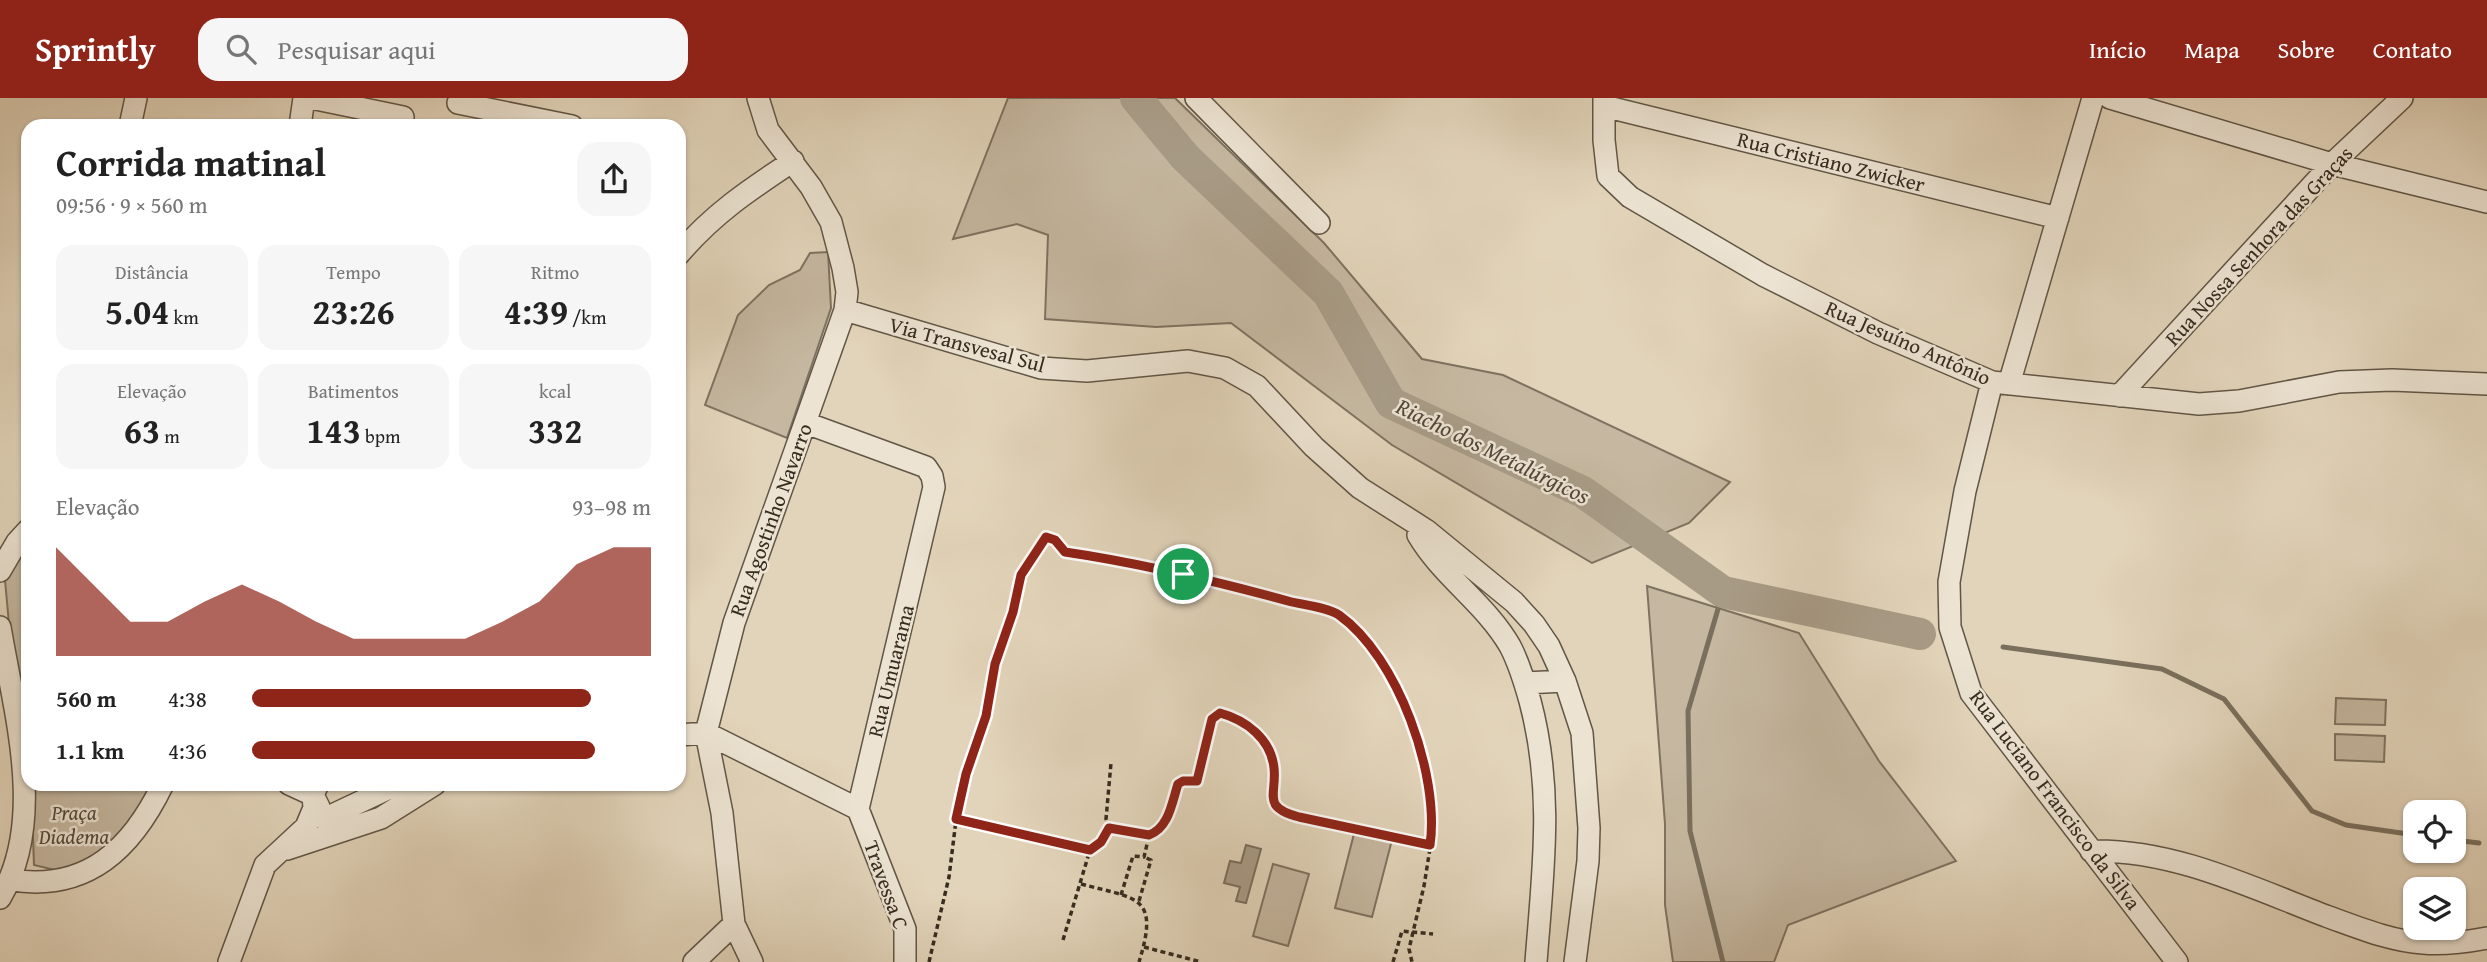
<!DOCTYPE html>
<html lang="pt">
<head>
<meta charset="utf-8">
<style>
	:root { --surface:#fff; --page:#f6f6f6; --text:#222; --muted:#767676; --accent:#8f2418 }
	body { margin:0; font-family:"Gentium Book Plus",serif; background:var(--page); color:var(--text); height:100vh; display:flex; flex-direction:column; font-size:26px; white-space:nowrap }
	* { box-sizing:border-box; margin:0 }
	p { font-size:23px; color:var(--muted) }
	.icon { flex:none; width:38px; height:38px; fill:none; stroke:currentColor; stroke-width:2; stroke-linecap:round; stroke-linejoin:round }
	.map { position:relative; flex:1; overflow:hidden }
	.details { position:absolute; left:21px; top:21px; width:665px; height:672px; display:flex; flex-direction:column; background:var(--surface); border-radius:21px; box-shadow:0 2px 5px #0004 }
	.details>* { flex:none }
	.tools { position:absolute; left:2403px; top:702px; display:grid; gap:14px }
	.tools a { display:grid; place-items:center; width:63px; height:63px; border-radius:14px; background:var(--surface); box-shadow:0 2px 5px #0004; font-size:35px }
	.pin { position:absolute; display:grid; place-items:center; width:60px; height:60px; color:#fff; margin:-30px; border:4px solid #fff; border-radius:50%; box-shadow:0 2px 7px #0007 }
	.round { display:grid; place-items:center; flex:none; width:74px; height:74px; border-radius:21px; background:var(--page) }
	.overview { display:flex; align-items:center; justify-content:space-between; height:119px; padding:0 35px }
	h1 { font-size:38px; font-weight:700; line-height:52px }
	.stats { display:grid; grid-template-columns:repeat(3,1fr); gap:10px; height:119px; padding:7px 35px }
	.stats div { display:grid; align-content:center; border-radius:18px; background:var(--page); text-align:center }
	.stats b { font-size:35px; font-weight:700 }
	.stats small { font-size:19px; font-weight:400 }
	.stats p { font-size:19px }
	.chart { height:196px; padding:14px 35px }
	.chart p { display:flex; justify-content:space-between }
	.chart svg { width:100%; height:126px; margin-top:7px; fill:var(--accent); opacity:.7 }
	ul { padding:0 35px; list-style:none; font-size:23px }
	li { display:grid; grid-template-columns:112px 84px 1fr; align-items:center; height:52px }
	li i { height:18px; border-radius:9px; background:var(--accent) }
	header { display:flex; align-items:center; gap:42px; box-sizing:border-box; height:98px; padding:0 35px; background:var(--accent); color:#fff }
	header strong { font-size:33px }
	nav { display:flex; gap:38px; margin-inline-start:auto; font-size:24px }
	.search { width:490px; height:63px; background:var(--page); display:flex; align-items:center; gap:18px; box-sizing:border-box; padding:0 24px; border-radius:21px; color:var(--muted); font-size:26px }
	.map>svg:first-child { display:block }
	.green { fill:#c5b7a0; stroke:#7e7260; stroke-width:2 }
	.water { fill:#a89b86; stroke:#7a6f5d; stroke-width:2 }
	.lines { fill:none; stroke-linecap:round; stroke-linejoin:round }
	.stream { stroke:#7a6f5d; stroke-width:5 }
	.river { stroke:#a89b86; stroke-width:32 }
	.minor-casing { stroke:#615646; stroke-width:24 }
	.path { stroke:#362c20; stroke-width:3.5; stroke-dasharray:5 3.5; stroke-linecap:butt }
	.minor { stroke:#ece3d2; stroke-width:21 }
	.route-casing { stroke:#fff; stroke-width:14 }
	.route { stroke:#8f2418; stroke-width:9 }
	.labels { text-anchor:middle; stroke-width:5; stroke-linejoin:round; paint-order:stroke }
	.street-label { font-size:21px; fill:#362c20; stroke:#ece3d2 }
	.park-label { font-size:21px; font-style:italic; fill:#53483a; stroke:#ece3d2 }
	.water-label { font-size:23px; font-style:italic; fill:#52483a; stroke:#ece3d2 }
</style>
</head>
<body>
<header>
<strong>Sprintly</strong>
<div class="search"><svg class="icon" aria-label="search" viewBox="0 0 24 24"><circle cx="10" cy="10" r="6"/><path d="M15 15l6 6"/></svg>Pesquisar aqui</div>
<nav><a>Início</a><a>Mapa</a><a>Sobre</a><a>Contato</a></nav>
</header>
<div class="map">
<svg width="2487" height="864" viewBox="0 0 2487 864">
	<rect width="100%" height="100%" fill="#e2d4ba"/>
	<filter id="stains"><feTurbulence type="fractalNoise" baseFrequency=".00286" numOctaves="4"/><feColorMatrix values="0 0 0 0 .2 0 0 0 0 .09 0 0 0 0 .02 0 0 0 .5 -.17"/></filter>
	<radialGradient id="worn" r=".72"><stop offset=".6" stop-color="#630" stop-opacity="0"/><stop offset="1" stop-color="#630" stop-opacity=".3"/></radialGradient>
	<!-- green -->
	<path class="green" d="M1008,0H1175L1324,145L1422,261L1503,277L1730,384L1689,425L1592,465L1392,347L1231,225L1156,229L1045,221L1048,137L1017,126L953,141Z
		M828,154L831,210L787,340L705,307L738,217L769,187L800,172L810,155Z
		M28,440V652L11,548L5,482L20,448Z
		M1647,488L1799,535L1879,663L1956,763L1788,827L1774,864H1673L1665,807V726Z
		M2336,600L2386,602L2385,627L2335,626Z
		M2335,636L2385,638L2384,664L2335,662Z
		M31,686H153L136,716L103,759L63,774L34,767Z
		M1356,728L1393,738L1372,819L1335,810Z
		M1273,766L1309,776L1288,848L1253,838Z"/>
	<!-- water -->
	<path class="water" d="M1246,747L1261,751L1246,805L1236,803L1240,789L1224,785L1230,763L1241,765Z"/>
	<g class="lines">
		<!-- stream -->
		<path class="stream" d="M1723,494L1688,613L1690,733L1723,864
			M2003,549L2162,571L2224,601L2312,713L2346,727L2415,737
			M2454,742L2479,745"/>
		<!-- river -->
		<path class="river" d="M1136,0L1185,59L1328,195L1391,305L1583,394L1723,494L1920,536"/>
		<defs>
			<path id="minor" d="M311,0L403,19
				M1196,0L1319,125
				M1604,0V42L1608,78L1630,99L1763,177L1878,235L1992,284L2199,306L2239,303L2339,284L2392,282L2487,286
				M2110,0L2332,66L2487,104
				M458,5L572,28
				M1604,8L2058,120
				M130,28L136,0
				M300,28L304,0
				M679,156C713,116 749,92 793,63
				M845,212L1041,270L1087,273L1188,263L1225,270L1257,288L1314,349L1360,390L1426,432L1514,504L1534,526L1549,548L1565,583L1582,635L1589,730L1588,763L1575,864
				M1992,284L1965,393L1949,484L1950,529L1971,595L2177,864
				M2009,286L2093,0
				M2119,298L2332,66L2402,0
				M806,325L926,369L932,378L934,389L858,711
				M1418,437C1442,478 1486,506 1510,548C1519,565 1525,585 1530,603C1554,693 1543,773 1536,864
				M0,473L17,444L28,432
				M0,529C14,614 47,722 0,800
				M1525,585L1565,583
				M679,637L706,635L858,711
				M289,686L313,697L319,709
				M858,711L905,831V864
				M324,721L398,686
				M287,751L381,720L435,686
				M2091,753C2173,751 2250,789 2326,818C2357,829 2390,843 2423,845C2445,847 2466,844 2487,840
				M11,782C88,794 132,750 163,686
				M229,864L265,767L306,729L314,710L313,697L318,686
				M694,864L734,826
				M752,864L734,826L722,715L706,635L734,525L845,212L847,194L843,170L831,124L811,89L768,32L758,0"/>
		</defs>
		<!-- minor casing -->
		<use href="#minor" class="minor-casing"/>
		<!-- path -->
		<path class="path" d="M956,721L1090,752L1101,744L1109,730L1149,738C1171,730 1170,702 1180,684L1197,683L1211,621L1220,615C1246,622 1271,641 1274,670C1277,697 1261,709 1299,719L1430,747
			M1109,730L1106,721L1111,665
			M1081,786C1137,801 1160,797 1139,864
			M1121,797L1133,758L1144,759L1149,738
			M1139,803L1151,762L1144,759
			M1063,842L1090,752
			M1144,849L1201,864
			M929,864L949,779L958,706L986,618L1000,545L1013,514L1021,477L1047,439H1051L1064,454L1183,476L1337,516L1366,544L1393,583L1416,635L1425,662L1431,701L1432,738L1424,788L1409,851L1412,864
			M1393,864L1402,833L1433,836"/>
		<!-- minor -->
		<use href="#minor" class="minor"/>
	</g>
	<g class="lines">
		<defs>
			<path id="route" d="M1046,439L1055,442L1065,454C1140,465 1215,483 1288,503C1303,507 1327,509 1339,517C1398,559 1440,677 1430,747L1299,719C1261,709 1277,697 1274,670C1271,641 1246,622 1220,615L1212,621L1197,683H1183L1178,686C1172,704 1169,730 1149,737L1109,730L1101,744L1090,752L956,721L966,676L986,618L995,566L1013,514L1021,477Z"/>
		</defs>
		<!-- route casing -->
		<use href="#route" class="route-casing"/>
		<!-- route -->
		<use href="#route" class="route"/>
	</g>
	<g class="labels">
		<!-- street labels -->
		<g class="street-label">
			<text transform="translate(1831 64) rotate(14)" y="7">Rua Cristiano Zwicker</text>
			<text transform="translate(2259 148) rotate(-47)" y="7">Rua Nossa Senhora das Graças</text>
			<text transform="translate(1908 245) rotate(24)" y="7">Rua Jesuíno Antônio</text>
			<text transform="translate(967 247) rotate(15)" y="7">Via Transvesal Sul</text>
			<text transform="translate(771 422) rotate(-70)" y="7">Rua Agostinho Navarro</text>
			<text transform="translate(891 573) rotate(-76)" y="7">Rua Umuarama</text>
			<text transform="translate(2055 702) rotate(53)" y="7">Rua Luciano Francisco da Silva</text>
			<text transform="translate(886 787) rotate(70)" y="7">Travessa C</text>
		</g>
		<!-- park labels -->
		<g class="park-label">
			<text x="74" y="722">Praça<tspan x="74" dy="24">Diadema</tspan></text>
		</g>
		<!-- water labels -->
		<g class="water-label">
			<text transform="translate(1493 353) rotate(26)" y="8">Riacho dos Metalúrgicos</text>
		</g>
	</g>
	<rect width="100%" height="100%" filter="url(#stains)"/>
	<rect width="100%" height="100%" fill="url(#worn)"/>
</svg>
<div class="tools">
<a><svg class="icon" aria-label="locate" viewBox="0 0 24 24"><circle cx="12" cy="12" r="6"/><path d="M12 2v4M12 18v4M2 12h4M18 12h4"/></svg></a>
<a><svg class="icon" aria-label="layers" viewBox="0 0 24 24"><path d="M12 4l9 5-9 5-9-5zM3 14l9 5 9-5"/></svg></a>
</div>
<div class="pin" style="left:1183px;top:476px;background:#1e9e55"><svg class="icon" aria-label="arrive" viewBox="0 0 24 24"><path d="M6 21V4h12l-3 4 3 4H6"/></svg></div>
<section class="details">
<div class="overview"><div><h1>Corrida matinal</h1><p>09:56 · 9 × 560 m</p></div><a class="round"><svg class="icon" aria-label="share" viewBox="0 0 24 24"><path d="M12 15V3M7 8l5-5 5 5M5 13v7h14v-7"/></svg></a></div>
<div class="stats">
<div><p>Distância</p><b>5.04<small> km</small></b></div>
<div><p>Tempo</p><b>23:26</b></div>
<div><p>Ritmo</p><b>4:39<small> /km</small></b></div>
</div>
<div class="stats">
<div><p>Elevação</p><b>63<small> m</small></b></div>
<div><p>Batimentos</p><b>143<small> bpm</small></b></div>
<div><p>kcal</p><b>332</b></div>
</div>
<div class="chart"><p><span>Elevação</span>93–98 m</p>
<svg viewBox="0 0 160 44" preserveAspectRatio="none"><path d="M0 44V6L10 19L20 32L30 32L40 25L50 19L60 25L70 32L80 38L90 38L100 38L110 38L120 32L130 25L140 12L150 6L160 6V44z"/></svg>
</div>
<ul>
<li><b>560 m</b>4:38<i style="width:85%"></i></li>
<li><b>1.1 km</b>4:36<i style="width:86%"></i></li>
</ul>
</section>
</div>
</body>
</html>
